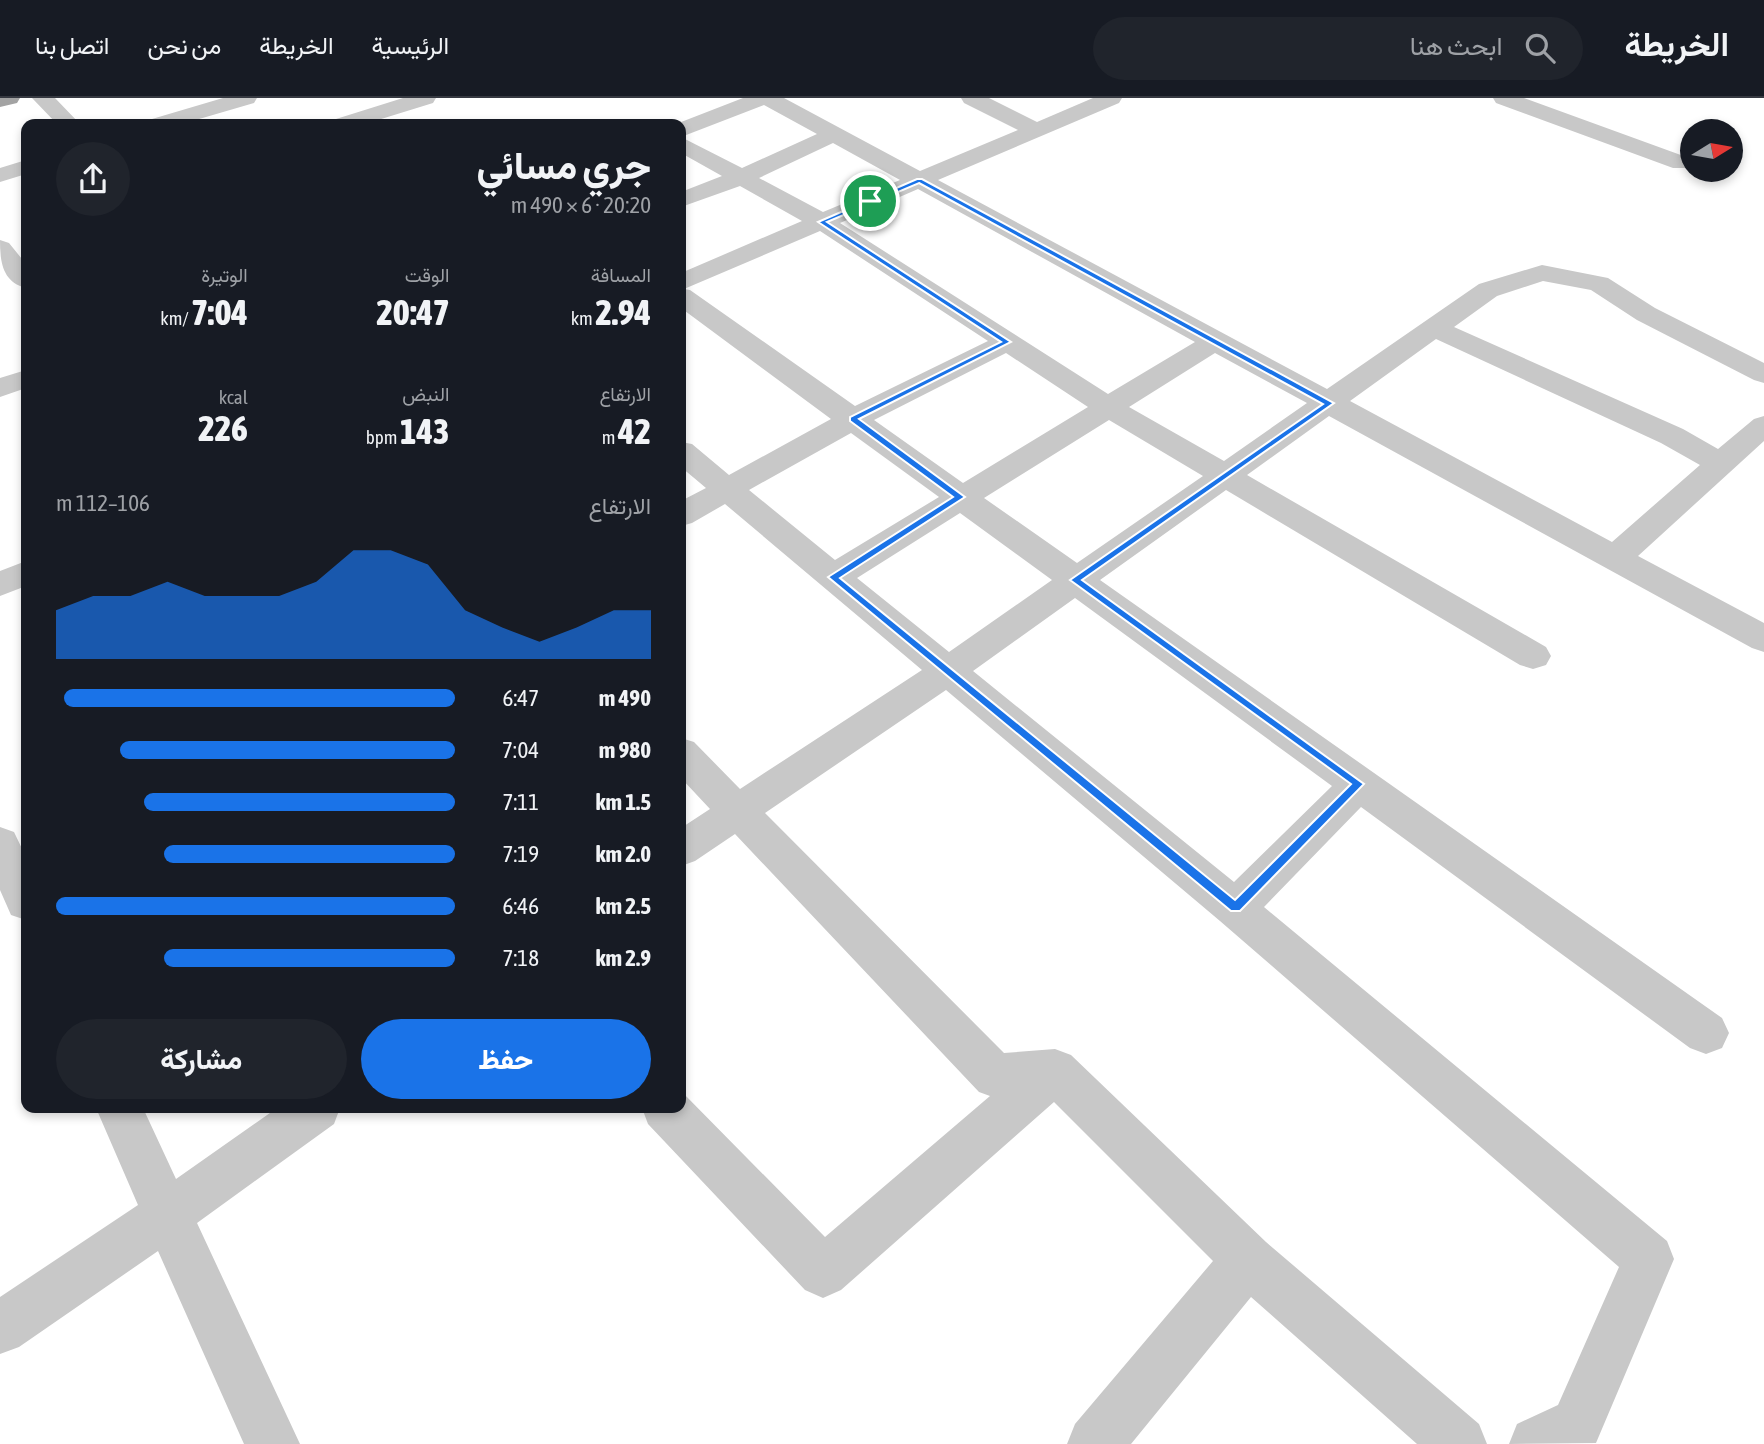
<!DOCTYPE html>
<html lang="ar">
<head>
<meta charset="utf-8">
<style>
	:root { --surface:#171b24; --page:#20242c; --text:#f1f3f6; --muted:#9ea1a6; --line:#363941; --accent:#1a73e8 }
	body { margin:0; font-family:"Asap Condensed",Vazirmatn,sans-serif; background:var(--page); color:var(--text); direction:rtl; height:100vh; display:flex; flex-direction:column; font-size:26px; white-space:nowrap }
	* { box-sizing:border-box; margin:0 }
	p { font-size:23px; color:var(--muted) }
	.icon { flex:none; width:38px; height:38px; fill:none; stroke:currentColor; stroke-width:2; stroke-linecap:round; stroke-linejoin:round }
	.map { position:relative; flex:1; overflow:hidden; direction:ltr }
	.panel { position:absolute; left:21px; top:21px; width:665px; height:994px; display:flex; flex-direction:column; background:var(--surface); border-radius:14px; box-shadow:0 4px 10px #0003; direction:rtl }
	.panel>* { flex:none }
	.needle { width:46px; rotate:79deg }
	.buttons { position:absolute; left:1680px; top:21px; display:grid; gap:14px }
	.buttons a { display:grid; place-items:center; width:63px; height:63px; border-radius:50%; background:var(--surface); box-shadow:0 4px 10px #0003; font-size:35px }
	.pin { position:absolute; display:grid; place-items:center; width:60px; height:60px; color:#fff; margin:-30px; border:4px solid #fff; border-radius:50%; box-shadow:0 2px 7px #0007 }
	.round { display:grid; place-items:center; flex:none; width:74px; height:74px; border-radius:37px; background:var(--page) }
	.head { display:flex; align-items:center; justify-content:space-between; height:119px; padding:0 35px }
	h1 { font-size:38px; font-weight:800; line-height:52px }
	.stats { display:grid; grid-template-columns:repeat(3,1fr); gap:10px; height:119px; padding:7px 35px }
	.stats div { display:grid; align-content:center }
	.stats b { font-size:35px; font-weight:800 }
	.stats small { font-size:19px; font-weight:400 }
	.stats p { font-size:19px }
	.chart { height:196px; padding:14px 35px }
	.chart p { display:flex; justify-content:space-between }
	.chart svg { width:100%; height:126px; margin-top:7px; fill:var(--accent); opacity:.7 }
	.primary-button { display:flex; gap:14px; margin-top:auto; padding:14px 35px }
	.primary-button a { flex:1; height:80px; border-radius:42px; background:var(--accent); color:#fff; font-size:28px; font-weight:800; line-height:80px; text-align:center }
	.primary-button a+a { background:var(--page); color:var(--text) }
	ul { padding:0 35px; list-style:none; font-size:23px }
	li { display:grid; grid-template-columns:112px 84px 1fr; align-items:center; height:52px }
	li i { height:18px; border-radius:9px; background:var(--accent) }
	header { display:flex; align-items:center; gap:42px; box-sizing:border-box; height:98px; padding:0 35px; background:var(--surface); border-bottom:2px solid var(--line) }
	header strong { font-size:33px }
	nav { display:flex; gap:38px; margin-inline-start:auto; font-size:24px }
	.search { width:490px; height:63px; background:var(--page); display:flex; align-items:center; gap:18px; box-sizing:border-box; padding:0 24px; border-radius:38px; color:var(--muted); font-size:26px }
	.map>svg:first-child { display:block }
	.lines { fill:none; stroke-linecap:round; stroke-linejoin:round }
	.minor { fill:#c8c8c8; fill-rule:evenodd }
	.major { fill:#a3a3a3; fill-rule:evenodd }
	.route { fill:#1a73e8; stroke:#fff; stroke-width:2; fill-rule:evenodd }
</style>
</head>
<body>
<header>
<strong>الخريطة</strong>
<div class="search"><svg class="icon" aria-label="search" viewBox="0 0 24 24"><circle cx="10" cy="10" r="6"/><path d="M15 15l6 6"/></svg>ابحث هنا</div>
<nav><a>الرئيسية</a><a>الخريطة</a><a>من نحن</a><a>اتصل بنا</a></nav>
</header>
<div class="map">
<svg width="1764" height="1346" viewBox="0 0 1764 1346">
	<rect width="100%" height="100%" fill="#fff"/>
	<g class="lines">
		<!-- minor -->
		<path class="minor" d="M32,0H55L80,26H57Z
			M223,0H257L254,5L182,26H149L152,21Z
			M403,0H436L433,5L365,26H333L336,21Z
			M743,0H784L920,73L1018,32L964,5L961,0H989L1037,24L1093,0H1122L1119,5L938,82L1327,291L1479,186L1542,167L1608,180L1655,210L1764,265V285L1754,282L1637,222L1591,192L1543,183L1497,198L1454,229L1683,331L1718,351L1754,321L1764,318V343L1638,458L1764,525V554L1752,550L1329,318L1247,377L1546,549L1551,558L1546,567L1533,571L1520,567L1226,392L1100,482L1722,920L1729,935L1722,950L1706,956L1690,950L1361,709L1264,809L1667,1143L1674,1161L1596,1345L1509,1346L1517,1326L1558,1307L1619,1169L1220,823L946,592L765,715L1004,955L1055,951L1071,957L1266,1144L1479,1326L1487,1346H1417L1251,1199L1131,1346H1067L1075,1326L1213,1163L1054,1004L841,1192L823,1200L805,1192L648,1026L642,1010H681L682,994L825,1139L990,998L979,994L735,736L695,763L681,768V730L710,711L681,680V640L694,644L740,691L922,572L725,406L692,425L681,428V403L706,390L681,369V344L692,346L729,377L831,321L681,210V175L802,123L740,88L681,109V94L722,78L681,55V39L742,70L817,36L764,7L681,39V26H676ZM833,45L900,82L823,114L759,80ZM918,91L1195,244L1108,296L840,125ZM820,133L988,243L855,308L690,192L684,191ZM1436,241L1661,345L1700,367L1612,444L1350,303ZM1006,255L1088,309L963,385L874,322ZM1215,255L1307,305L1224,363L1129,309ZM1109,322L1203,378L1077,465L984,400ZM851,335L939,399L835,462L749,392ZM960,415L1052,482L949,554L857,480ZM1075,500L1332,688L1234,784L973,573Z
			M1493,0H1524L1689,60L1692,65L1689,70H1673L1496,5Z
			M26,62V76L0,84V70Z
			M0,142L9,145L26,166V190C2,184 0,163 0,142Z
			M26,272V290L0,299V280Z
			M26,463V488L0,498V473Z
			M0,729L14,734L26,759V822L11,817L0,792Z
			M96,1010H143L176,1081L277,1010H340L334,1026L197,1125L300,1346H244L158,1153L19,1249L0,1256V1199L138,1107Z"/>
		<!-- major -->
		<path class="major" d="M0,0H20L17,5L0,9Z"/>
	</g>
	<!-- route -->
	<path class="route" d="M917,81H922L1334,305L1082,482L1364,686L1240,813H1231L828,479L953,399L850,323V319L1001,244L818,124ZM919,85L1323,306L1070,482L1351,686L1235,802L840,480L965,399L859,321L1011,244L827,124Z"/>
</svg>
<div class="buttons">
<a><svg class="needle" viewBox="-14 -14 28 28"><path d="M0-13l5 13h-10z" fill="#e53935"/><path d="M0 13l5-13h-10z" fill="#9ea1a6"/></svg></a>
</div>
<div class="pin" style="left:870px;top:103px;background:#1e9e55"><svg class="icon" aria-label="arrive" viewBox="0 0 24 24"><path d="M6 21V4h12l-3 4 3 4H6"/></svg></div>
<section class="panel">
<div class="head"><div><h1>جري مسائي</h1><p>20:20 · 6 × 490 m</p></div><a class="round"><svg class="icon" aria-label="share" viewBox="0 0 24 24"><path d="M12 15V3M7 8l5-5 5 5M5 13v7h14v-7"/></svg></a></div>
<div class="stats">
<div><p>المسافة</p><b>2.94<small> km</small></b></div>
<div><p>الوقت</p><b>20:47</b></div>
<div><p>الوتيرة</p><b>7:04<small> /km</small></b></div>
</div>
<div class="stats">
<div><p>الارتفاع</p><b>42<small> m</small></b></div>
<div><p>النبض</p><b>143<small> bpm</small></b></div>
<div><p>kcal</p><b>226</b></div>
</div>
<div class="chart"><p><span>الارتفاع</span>106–112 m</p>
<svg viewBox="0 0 160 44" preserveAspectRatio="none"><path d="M0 44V27L10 22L20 22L30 17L40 22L50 22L60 22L70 17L80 6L90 6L100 11L110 27L120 33L130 38L140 33L150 27L160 27V44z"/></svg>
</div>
<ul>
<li><b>490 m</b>6:47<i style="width:98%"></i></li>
<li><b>980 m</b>7:04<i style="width:84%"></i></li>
<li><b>1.5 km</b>7:11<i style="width:78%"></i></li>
<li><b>2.0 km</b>7:19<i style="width:73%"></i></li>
<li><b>2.5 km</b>6:46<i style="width:100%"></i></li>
<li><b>2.9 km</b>7:18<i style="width:73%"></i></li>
</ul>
<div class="primary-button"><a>حفظ</a><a>مشاركة</a></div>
</section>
</div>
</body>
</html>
